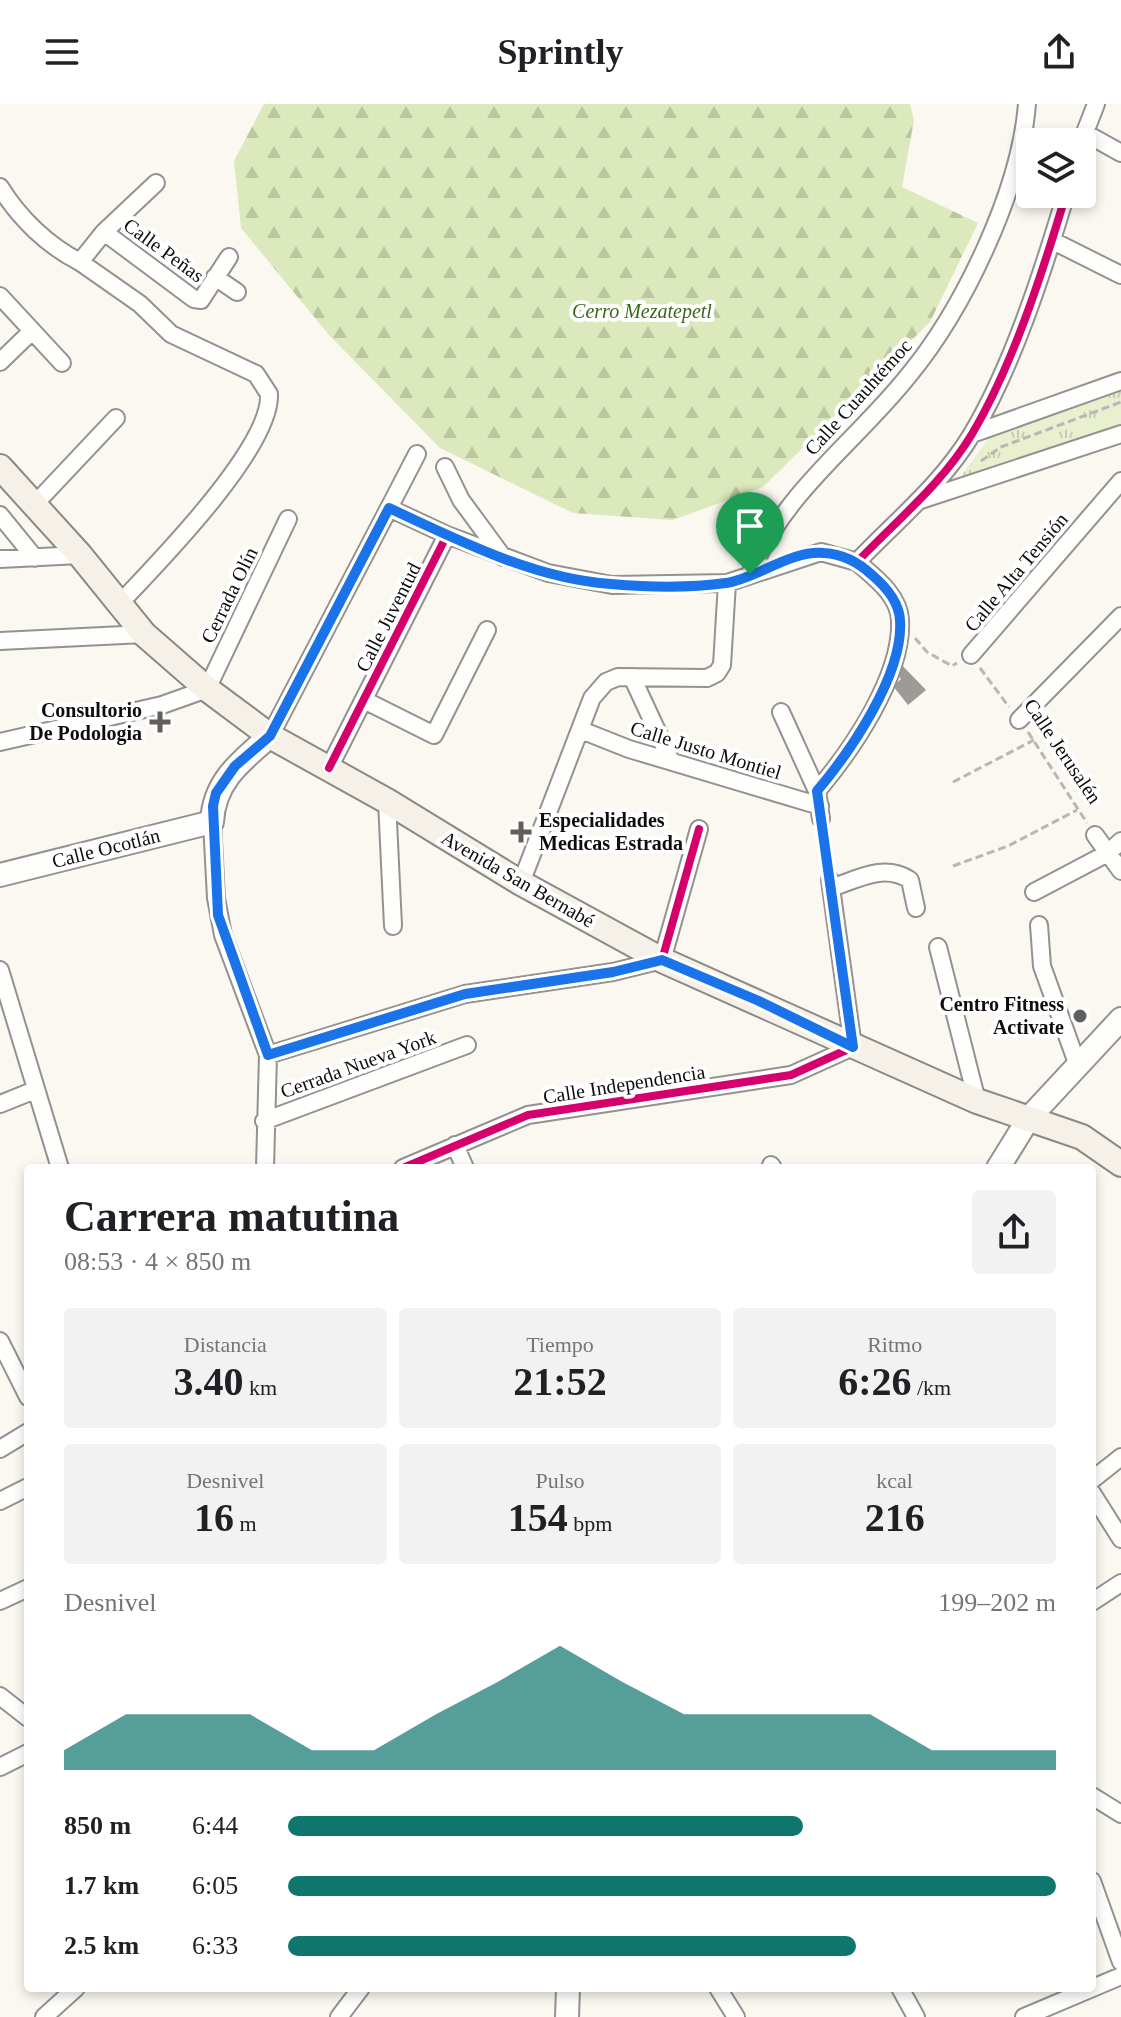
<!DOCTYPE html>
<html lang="es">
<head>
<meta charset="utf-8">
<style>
	:root { --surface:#fff; --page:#f2f2f2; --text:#202124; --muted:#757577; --accent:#0f766e }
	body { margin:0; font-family:Georgia,serif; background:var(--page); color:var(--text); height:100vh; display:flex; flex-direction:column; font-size:30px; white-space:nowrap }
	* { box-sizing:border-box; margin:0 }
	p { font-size:26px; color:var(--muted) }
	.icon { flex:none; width:44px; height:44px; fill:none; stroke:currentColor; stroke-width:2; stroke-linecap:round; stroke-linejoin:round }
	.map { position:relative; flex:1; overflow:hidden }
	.panel { position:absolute; left:24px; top:1060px; width:1072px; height:828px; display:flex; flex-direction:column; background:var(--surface); border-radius:8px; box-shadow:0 4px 12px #0003 }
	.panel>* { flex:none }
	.controls { position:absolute; left:1016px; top:24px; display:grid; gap:16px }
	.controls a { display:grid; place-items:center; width:80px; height:80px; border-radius:8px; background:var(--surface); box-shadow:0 4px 12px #0003; font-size:40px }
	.pin { position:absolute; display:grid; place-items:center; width:68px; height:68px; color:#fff; margin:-82px -34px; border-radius:50% 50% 50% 0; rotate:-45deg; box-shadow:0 0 8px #0007 }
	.pin .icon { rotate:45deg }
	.round { display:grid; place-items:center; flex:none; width:84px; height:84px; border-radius:8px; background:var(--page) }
	.overview { display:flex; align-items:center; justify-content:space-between; height:136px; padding:0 40px }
	h1 { font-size:44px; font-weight:700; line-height:60px }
	.figures { display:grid; grid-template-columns:repeat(3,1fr); gap:12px; height:136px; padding:8px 40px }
	.figures div { display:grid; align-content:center; border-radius:8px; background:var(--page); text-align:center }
	.figures b { font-size:40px; font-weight:700 }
	.figures small { font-size:22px; font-weight:400 }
	.figures p { font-size:22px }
	.chart { height:224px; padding:16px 40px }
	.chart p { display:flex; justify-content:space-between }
	.chart svg { width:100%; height:144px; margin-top:8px; fill:var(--accent); opacity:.7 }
	ul { padding:0 40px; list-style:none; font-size:26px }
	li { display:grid; grid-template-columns:128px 96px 1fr; align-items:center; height:60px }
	li i { height:20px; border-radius:10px; background:var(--accent) }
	header { display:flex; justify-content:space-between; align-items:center; height:104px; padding:0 40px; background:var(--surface); font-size:36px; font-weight:700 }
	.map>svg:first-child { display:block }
	.forest { fill:url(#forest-firs) }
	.park { fill:url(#park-tufts) }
	.building { fill:#9e9a97 }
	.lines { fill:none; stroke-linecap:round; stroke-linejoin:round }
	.minor-casing { stroke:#949290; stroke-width:20 }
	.tertiary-casing { stroke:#949290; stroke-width:26 }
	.secondary-casing { stroke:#8b8986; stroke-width:28 }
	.path { stroke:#b8b7b6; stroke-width:3; stroke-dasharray:8 4; stroke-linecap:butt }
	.minor { stroke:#fefefd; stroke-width:16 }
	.tertiary { stroke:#fefefd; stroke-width:22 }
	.secondary { stroke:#f5f1e8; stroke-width:24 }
	.cycleway-casing { stroke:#fff; stroke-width:13 }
	.cycleway { stroke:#d6006c; stroke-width:8 }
	.route-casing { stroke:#fff; stroke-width:16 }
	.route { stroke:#1a73e8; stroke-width:10 }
	.poi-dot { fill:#605f5d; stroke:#fff; stroke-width:3 }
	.labels { text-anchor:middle; stroke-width:8; stroke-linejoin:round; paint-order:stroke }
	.street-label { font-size:20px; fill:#0d0d0d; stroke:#fff }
	.park-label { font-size:20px; font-style:italic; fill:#38681a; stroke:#fff }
	.poi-label { font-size:20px; font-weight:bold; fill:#0d0d0d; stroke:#fff; text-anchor:end }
</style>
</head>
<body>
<header><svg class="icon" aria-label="menu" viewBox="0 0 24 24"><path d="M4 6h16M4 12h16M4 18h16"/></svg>Sprintly<svg class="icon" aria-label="share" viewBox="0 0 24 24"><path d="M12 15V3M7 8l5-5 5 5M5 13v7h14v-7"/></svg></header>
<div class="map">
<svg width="1121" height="1913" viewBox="0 0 1121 1913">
	<defs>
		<pattern id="forest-firs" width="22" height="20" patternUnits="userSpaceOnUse" patternTransform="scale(2)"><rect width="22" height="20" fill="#dbe9bd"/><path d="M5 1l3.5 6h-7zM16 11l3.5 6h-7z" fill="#bbc7a1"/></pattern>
		<pattern id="park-tufts" width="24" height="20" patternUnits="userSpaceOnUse" patternTransform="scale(2)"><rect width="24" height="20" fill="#e9f0cf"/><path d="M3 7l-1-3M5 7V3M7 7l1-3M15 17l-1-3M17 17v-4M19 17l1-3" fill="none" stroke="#c7cdb1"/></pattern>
	</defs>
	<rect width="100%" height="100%" fill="#fbf7f1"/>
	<!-- forest -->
	<path class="forest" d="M264,0H910L914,16L902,83L978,119L930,218L763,383L673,416L573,409L440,344L329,231L241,124L234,57Z"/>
	<!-- park -->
	<path class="park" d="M1121,285V325L948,390L989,334Z"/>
	<!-- building -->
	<path class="building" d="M896,555L926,586L908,601L893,582L901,575L892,564Z"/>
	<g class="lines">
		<defs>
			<path id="minor" d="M1085,29L1121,49
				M1082,36L1096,0
				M0,83C19,114 48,142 80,158L104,128L194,195L201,196L229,153
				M104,128L156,79
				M1053,137L1121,171
				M80,158L140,200L171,230L256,270L269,290C272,343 157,460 120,499
				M215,173L237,188
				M0,192L62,259
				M0,258L32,227
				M972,330L1121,277
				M445,363L461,396L503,453
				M921,396L1121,330
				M34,401L116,314
				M389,404L417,350
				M0,411L35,454
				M0,455L80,451
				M750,470C784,387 855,339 909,271C964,204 1020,87 1027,0
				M0,537L144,530
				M971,551L1121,377
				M632,573L671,657
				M364,596L434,631L487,526
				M781,608L817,687
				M1019,616L1121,512
				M581,626L629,645L820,702
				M270,632L389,404L447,431
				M0,638L162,601L207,585L288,415
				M329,664L447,431L548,469L612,481L727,479L821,448L857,458C897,416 942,380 972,330C1013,261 1043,167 1066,90
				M387,697L393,822
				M821,715L817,687C851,647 903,572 900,516C899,491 874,473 857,458
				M212,718L216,794L223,831L268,951L265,1064
				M1095,731L1121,767
				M521,779L592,594L606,578L618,573L707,574L717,569L722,561L727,479
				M831,784C858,775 884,759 910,776L916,804
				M1034,788L1108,749L1121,737
				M1039,821L1042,862L1077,959
				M938,843L977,997
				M0,866L60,1064
				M268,951L465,890L613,868L662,856L699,725
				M0,1000L35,986
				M264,1017L467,941
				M455,1041L465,1064
				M771,1061L773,1064
				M403,1064L528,1011L791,971L853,943L830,776
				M0,1237L28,1293
				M0,1345L28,1328
				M1092,1376L1121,1353
				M1092,1389L1121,1435
				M0,1397L28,1383
				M0,1497L28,1484
				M1092,1498L1121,1479
				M0,1592L28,1614
				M0,1663L28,1649
				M1092,1692L1121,1710
				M1092,1777L1121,1858
				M718,1884L736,1913
				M900,1884L916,1913
				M44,1913L76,1884
				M339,1913L361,1884
				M1024,1913L1121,1872"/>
			<path id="tertiary" d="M0,771L212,718C214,677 241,657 270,632
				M998,1064L1029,1014L1121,915
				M567,1913L568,1884"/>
			<path id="secondary" d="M0,363L80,451L144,530L207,585L270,632L387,697L521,779L662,856L977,997L1082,1033L1121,1060"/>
		</defs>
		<!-- minor casing -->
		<use href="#minor" class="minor-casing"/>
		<!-- tertiary casing -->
		<use href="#tertiary" class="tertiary-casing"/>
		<!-- secondary casing -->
		<use href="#secondary" class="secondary-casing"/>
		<!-- path -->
		<path class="path" d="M981,357L1001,343L1121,298
			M915,534L927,548L952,562L957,559
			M980,564L1009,603
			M1028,628L1087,719
			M953,678L1034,636
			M824,731L828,759
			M953,762L1008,742L1077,706"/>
		<!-- minor -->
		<use href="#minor" class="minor"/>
		<!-- tertiary -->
		<use href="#tertiary" class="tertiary"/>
		<!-- secondary -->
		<use href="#secondary" class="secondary"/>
		<defs>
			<path id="cycleway" d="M329,664L447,431L548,469L612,481L727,479L821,448L857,458C897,416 942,380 972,330C1013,261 1043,167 1066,90
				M268,951L465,890L613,868L662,856L699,725
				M403,1064L528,1011L791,971L853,943L830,776"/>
		</defs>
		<!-- cycleway casing -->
		<use href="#cycleway" class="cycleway-casing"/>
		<!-- cycleway -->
		<use href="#cycleway" class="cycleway"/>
	</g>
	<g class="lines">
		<defs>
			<path id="route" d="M389,404C458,436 534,475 611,480C646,483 690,484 726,479C758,474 790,446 824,449C843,450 858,458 872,471C885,482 899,498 900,516C904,570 850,648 817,687L853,943L759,897L662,856L613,868L465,890L268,951L218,811L213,702L216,689L235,662L270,632Z"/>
		</defs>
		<!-- route casing -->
		<use href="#route" class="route-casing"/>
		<!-- route -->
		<use href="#route" class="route"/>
	</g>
	<!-- markers -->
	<g class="poi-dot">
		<path d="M156 606h8v8h8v8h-8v8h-8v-8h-8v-8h8z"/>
		<path d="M517 716h8v8h8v8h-8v8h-8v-8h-8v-8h8z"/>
		<circle cx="1080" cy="912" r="8"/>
	</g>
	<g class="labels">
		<!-- street labels -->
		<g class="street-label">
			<text transform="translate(164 146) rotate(36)" y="7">Calle Peñas</text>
			<text transform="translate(858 293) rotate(-48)" y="7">Calle Cuauhtémoc</text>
			<text transform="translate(1016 468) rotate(-50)" y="7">Calle Alta Tensión</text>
			<text transform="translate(229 491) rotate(-64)" y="7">Cerrada Olín</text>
			<text transform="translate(388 513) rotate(-63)" y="7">Calle Juventud</text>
			<text transform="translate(706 646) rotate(17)" y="7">Calle Justo Montiel</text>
			<text transform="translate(1063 647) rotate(56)" y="7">Calle Jerusalén</text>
			<text transform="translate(106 744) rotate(-14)" y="7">Calle Ocotlán</text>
			<text transform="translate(518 775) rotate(30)" y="7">Avenida San Bernabé</text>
			<text transform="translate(358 960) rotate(-20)" y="7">Cerrada Nueva York</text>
			<text transform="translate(624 980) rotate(-9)" y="7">Calle Independencia</text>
		</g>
		<!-- park labels -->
		<g class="park-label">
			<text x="642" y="214">Cerro Mezatepetl</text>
		</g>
		<!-- poi labels -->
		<g class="poi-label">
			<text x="142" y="613">Consultorio<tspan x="142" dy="23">De Podologia</tspan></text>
			<text x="539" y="723" text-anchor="start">Especialidades<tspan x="539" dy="23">Medicas Estrada</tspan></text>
			<text x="1064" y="907">Centro Fitness<tspan x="1064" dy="23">Activate</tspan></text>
		</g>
	</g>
</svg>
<div class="controls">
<a><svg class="icon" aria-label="layers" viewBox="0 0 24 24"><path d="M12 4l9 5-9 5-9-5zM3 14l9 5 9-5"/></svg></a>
</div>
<div class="pin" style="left:750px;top:470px;background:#1e9e55"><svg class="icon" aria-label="arrive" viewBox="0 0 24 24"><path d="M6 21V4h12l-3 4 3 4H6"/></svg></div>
<section class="panel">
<div class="overview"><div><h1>Carrera matutina</h1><p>08:53 · 4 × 850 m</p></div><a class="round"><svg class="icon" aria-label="share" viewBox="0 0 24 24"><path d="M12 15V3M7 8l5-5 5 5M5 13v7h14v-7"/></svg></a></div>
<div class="figures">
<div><p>Distancia</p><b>3.40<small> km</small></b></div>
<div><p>Tiempo</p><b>21:52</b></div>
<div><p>Ritmo</p><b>6:26<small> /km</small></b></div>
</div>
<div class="figures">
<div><p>Desnivel</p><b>16<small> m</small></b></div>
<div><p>Pulso</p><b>154<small> bpm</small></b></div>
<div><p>kcal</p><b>216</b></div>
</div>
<div class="chart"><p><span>Desnivel</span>199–202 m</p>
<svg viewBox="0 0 160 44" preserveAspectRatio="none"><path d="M0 44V38L10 27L20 27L30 27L40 38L50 38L60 27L70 17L80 6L90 17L100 27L110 27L120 27L130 27L140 38L150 38L160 38V44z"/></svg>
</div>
<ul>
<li><b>850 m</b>6:44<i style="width:67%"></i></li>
<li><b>1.7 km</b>6:05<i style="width:100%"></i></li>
<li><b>2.5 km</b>6:33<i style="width:74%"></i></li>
</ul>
</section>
</div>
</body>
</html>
